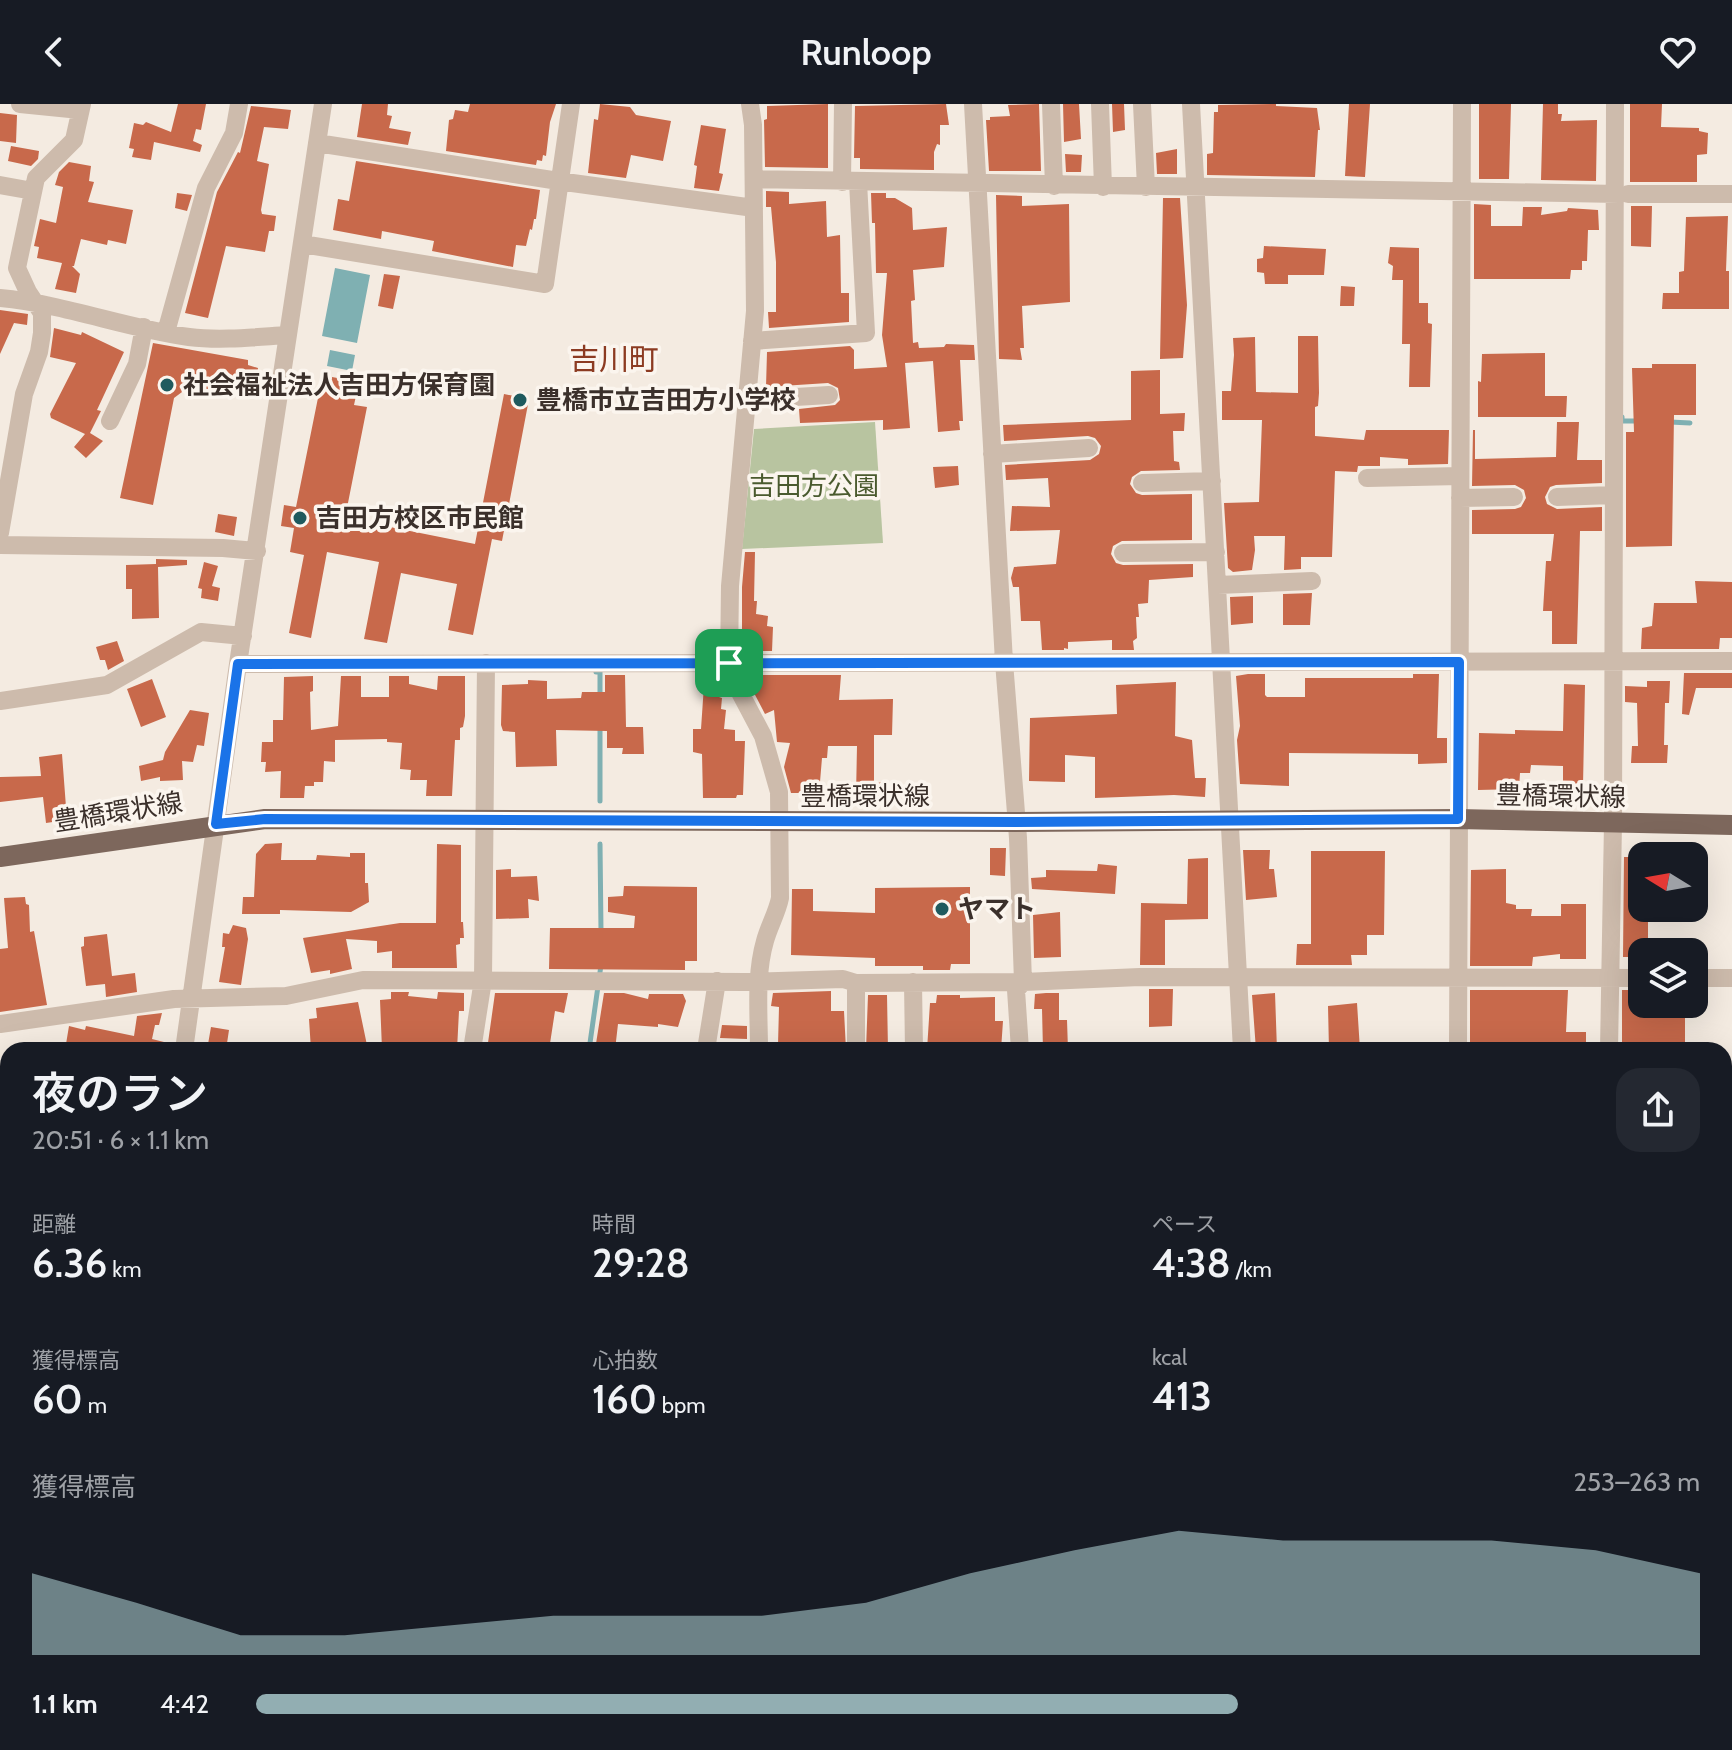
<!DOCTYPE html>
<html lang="ja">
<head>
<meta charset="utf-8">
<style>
	:root { --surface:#171b24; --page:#242831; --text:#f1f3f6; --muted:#9ea1a6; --accent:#92aeb2 }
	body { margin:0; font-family:Cabin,"Noto Sans JP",sans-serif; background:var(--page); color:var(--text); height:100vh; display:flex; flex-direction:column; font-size:30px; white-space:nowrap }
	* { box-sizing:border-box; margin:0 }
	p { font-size:26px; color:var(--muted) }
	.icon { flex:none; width:44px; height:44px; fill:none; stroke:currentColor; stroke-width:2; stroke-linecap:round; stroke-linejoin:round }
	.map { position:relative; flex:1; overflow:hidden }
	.sheet { position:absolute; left:0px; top:938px; width:1732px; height:708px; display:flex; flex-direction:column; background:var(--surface); border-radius:24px 24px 0 0; box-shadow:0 8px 32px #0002 }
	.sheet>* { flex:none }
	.needle { width:52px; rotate:281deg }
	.controls { position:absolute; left:1628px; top:738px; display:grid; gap:16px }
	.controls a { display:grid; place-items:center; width:80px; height:80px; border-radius:16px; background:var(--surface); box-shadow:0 8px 32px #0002; font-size:40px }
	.pin { position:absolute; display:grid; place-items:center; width:68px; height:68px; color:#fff; margin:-34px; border-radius:16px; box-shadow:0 4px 12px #0006 }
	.round { display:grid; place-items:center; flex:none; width:84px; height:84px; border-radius:24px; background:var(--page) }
	.head { display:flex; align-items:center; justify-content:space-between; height:136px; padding:0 32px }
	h1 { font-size:44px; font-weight:600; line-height:60px }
	.figures { display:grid; grid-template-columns:repeat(3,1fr); gap:12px; height:136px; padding:8px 32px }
	.figures div { display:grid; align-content:center }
	.figures b { font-size:40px; font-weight:600 }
	.figures small { font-size:22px; font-weight:400 }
	.figures p { font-size:22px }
	.chart { height:224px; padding:16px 32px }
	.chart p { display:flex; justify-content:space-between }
	.chart svg { width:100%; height:144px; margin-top:8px; fill:var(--accent); opacity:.7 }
	ul { padding:0 32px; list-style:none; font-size:26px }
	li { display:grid; grid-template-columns:128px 96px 1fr; align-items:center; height:60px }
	li i { height:20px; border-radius:10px; background:var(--accent) }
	header { display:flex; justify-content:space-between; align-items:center; height:104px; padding:0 32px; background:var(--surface); font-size:36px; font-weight:600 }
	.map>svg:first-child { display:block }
	.green { fill:#b8c4a0 }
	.water { fill:#7fb0b2 }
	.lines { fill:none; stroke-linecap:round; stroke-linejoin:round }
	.stream { stroke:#7fb0b2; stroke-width:5 }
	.building { fill:#c8694b }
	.minor { stroke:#cdbbac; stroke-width:18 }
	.major { stroke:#7d675c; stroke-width:20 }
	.route-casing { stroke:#fff; stroke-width:16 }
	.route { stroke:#1a73e8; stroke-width:10 }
	.poi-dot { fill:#1f5a5e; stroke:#fbf5ee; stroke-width:3 }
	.labels { text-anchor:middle; stroke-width:7; stroke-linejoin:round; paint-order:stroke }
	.poi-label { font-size:26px; font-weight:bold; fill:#3b302b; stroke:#fbf5ee; text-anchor:start }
	.park-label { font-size:26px; fill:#4a5a2e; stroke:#fbf5ee }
	.street-label { font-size:26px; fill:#3b302b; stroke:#fbf5ee }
	.quarter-label { font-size:30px; fill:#8c3b22; stroke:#fbf5ee }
</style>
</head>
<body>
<header><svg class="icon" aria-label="back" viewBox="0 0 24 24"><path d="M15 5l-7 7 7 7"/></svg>Runloop<svg class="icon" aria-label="heart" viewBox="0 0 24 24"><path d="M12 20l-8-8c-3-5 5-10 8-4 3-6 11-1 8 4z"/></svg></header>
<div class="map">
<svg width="1732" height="1646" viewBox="0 0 1732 1646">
	<rect width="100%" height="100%" fill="#f4ebe1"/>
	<!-- green -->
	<path class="green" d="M875,318L883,439L742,445L754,325Z"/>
	<!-- water -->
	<path class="water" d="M335,164L370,171L357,239L322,232Z
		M330,246L355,251L352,267L327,262Z"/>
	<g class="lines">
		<!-- stream -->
		<path class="stream" d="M1622,313V317H1640
			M1670,318L1690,319
			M596,568H600V593
			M600,697V623
			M600,740L601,827
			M589,946L601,861
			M886,1638L887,1646
			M484,1646L485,1638"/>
	</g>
	<!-- building -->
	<path class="building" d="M178,0H206L201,26L196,25L193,37L202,41L200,48L154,38L151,56L132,53L134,45L129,44L134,19L143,21L146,18L171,28Z
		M362,0H388L387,11L392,12L389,24L411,28L408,41L357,33Z
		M470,0H556L550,18L546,52L543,51L542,57L537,56L536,61L446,47L449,16L453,15L455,6L468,8Z
		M600,0L630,3L636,11L671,17L663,57L631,51L626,74L588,69L594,15L598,16Z
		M828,0V64L765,63L764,16L767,15V2Z
		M946,0L949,21H940V41L937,40L934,48V66L860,65V54H854L855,2Z
		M1039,0L1041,67H989L986,16H990V13L1010,12L1008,1Z
		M1063,0H1079L1081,35L1064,38Z
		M1112,0H1124L1125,26L1113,28Z
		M1276,0V2L1317,4L1320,26H1318L1315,73L1207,71V50L1213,49L1214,8H1218V1Z
		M1349,0H1370L1365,73L1345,72Z
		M1479,0H1511L1509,75H1479Z
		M1543,0H1558V10H1562L1561,17L1597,16L1596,77L1541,76Z
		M1630,0H1662L1661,23L1699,24V27L1708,29L1707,50L1697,51V78H1630Z
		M251,2L291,6L288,25L264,23L257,57L269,60L261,106L262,110L276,112L274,127H269L265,148L226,142L208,214L185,209L217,88L238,48L240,49Z
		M0,9L17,11L16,39L0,37Z
		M701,21L726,25L719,69L723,70L719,87L694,84L697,62L694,61Z
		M11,42L39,47L38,55L31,62L8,57Z
		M1177,45V70H1157L1156,49Z
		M1065,50L1082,51L1081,68H1066Z
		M356,57L540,86L536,115H534L532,126L530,125L526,142L516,141L513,163L432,147L434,137L382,127L381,135L333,126L338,95L349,97Z
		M69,58L91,62L89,77L94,78L88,98L133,106L126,140L108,136L107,141L81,135L74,162H72L80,170L76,189L55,185L62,159L37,154L39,143L34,142L40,115L56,119L63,83L55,81L59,68Z
		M766,87L789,88V100L826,97L827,133L840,131L841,189H849V218L769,224L768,208H776V158L771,103H766Z
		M177,89L192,91L187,107L175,104Z
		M871,89H886V94H895L912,104L913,126L947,123L944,163L913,166L915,196L911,197L913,239L918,238L919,244L944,243L946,240L974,241L975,256H960L963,317H959L960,326L938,328L933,257L905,259L910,324L883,326V316L800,319L799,305L835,301L840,296L838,284L828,279L766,283L767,248L850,242L854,246V265L887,263L882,231L887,169H876L875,119H872Z
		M996,91L1022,92V102L1069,100L1070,198L1022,202L1024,244H1020L1022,256L999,255Z
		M1163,94H1180L1187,201L1183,254L1160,255Z
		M1474,100L1491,101V122H1522L1523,103H1542L1541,111L1567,107L1568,104L1598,106L1599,126H1588L1587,157H1582V166H1571L1570,175H1474Z
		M1631,102H1652L1651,143L1631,142Z
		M1728,112L1726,167H1729V205H1662L1663,189H1679V168L1684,167L1686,113Z
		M1264,142L1326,145L1324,171H1288V180H1265L1264,169L1257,168V155L1263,154Z
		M1390,143L1419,144V199H1428V219L1432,220L1430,283H1409L1410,240H1402L1403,176H1392L1393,162L1388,159Z
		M384,170L400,172L393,205L378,202Z
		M1341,182L1355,183L1354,202H1340Z
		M0,206L28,210L27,221L14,219L0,250Z
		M54,224L81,231L82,228L124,248L97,306L101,307L90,329L103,337L86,354L74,343L85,330L51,314L50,310L76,259L50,253Z
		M1298,232H1318L1319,289L1318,302L1315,303V332L1364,336L1366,326H1449L1448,360L1408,361V355L1380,353V362H1358L1357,368L1335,367L1332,453H1301V465L1284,466L1285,432H1254L1255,446L1252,466L1233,468L1228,464L1224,399L1259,398L1262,316H1222V287H1231L1234,251L1233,234L1255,233L1256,288L1298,289Z
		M153,239L248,256V261L258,264L255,289L240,287L239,292L190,282L174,294L153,401L120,394Z
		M1545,249V292H1567L1566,313H1478V277L1481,278L1482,250Z
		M1652,260H1696V311H1674L1672,442L1626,443V328H1634L1632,264H1652Z
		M1160,266V310L1185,309L1184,327H1173L1174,357L1179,358L1180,366L1141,367L1132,373L1130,380L1136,389L1142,391L1192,390V436L1122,437L1113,442L1111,450L1116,459L1123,461L1193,460V473L1149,476L1148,499L1138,500L1139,513H1136L1137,534L1133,537L1134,546H1112V536L1068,538V545L1064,544V546H1042L1040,517H1021L1019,483H1013L1011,474L1014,463L1056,460L1060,426L1010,427L1012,402L1050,403L1048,374L1006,376L1005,361L1090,356L1099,350L1101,342L1095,334L1088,332L1004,337L1003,321L1131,316V267Z
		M332,273L359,278L354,301L367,303L345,414L475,440L504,290L529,295L502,437L492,435L473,531L448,526L457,480L401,469L387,539L364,535L379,458L327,448L311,534L289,529L304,451L290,448L294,424L281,422L284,401L296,403L322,274L332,275Z
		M1557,318H1579L1577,356H1602V379L1556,381L1550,383L1545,393L1547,400L1557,405L1602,403V427H1580L1577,540H1552V507H1543L1546,457H1551L1554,430H1472V406L1515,405L1521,403L1526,394L1524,386L1515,381L1472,382L1473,326H1475V355L1556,353Z
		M958,362L959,381L935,384L933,363Z
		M218,410L237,413L234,432L215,428Z
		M745,448H755L754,497H757L756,510L768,512L767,522L773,523L772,547H742V483Z
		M156,455L187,456V461L158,463L159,514L132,515V485H126V461L156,460Z
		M204,458L218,462L212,482L220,484L218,497L201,494L202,485L198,484Z
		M1695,477L1732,478V534H1720L1719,545H1641L1642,524L1652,522L1654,499H1697Z
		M1312,489L1310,521H1283V490Z
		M1253,492V519L1231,521L1230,493Z
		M117,537L124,557L108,566L105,556H100L96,543Z
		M1684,569H1732V584H1696L1689,611L1682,610Z
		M1248,570H1265V591L1267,593H1305V574H1413V570H1439L1437,634H1447V659L1418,660V650L1289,649V682L1240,680L1237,636L1240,622L1236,572Z
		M605,571H625L626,623H643L644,650H622L623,644H607V627L556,626L557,662L516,663L515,628L503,627L501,621L502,581L528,580V576L547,577V595L581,594L582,588H605Z
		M753,571H841L839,596L893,595L892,631H874V678L883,679L882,692H856L857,642H828L827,654H822L820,678H806V689H791L784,663L790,639L777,638L774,606L765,610L753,587Z
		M313,572V587L310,588L311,626L338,622L341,572H361V593H389V572H409V580L437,586L438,572H465V612L463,623L460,624V636H455L452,692H426L427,676H410L411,666L400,665L402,639L387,638V635L335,636V658L324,657L323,678H314V682H305L304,694H280L281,667L265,668L266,658H261L262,638H273V616H283L284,573Z
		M152,575L166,613L141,623L127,585Z
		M1647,577H1670L1669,599H1665L1664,641H1668L1667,659H1631L1632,642H1638L1637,599L1625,598V582L1647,583Z
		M1176,578L1175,632L1192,636L1195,674H1206L1205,693L1174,691L1095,694V653L1065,651V678L1029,677L1030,614L1117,610L1116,581Z
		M719,580L716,592L722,594L721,605L726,606L724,625L735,626V637H745L743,691H737L736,694H703L702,650L693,648V625H701L704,581Z
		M1564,580L1585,581L1583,682L1563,681V662L1531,661L1530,669H1520L1519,685L1478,686L1479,629L1515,630V626L1563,627Z
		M190,606L209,609L204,642L197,641L193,658L182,657L183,676L160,677V673L141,677L139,662L163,656L165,648Z
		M62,650L66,703L72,702L73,715L46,719L43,693L0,698V673L41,672L39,653Z
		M282,739L281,756H316L317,751L350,753V749H365V779H368L369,798L351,808L280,806V810H242L243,793H254L256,750L265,740Z
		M437,740L461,741V818H463L464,834H460V840L456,841L457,864H392V847L377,849V837L346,835L352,865L330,870V866L311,869L303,834L400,819H436Z
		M990,744H1006L1005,772L990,771Z
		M1243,746H1270L1269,765H1274L1277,793L1246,796Z
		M1311,747H1385L1384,831H1367V851H1351L1352,861H1296L1297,840H1311Z
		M1624,753H1642V804H1648V848H1642V853H1623Z
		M1208,754V815L1165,816V861H1140L1141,799L1187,800L1188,755Z
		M1098,760L1117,762L1115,790L1032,785L1031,774L1046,773V766L1097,767Z
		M511,765V773L537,772L539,797L528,795L529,814L496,815V766Z
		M1506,765V799L1516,801V805H1532L1531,812H1561V800H1586V855H1560V850L1533,853L1532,862H1470L1471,766Z
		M624,782L697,783V857H685V866L549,865L550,824H634L635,812L608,808V793L623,792Z
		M970,783V860H951L950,866H923V862H875V854L791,851L792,785H813V807L875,809V784Z
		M25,793L26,800L29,801L30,828L34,827L47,901L0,908V845L8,844L4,794Z
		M1060,808L1061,853L1034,854L1033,811Z
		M233,821L246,824L248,835L241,881L219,878L225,843H222L223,829L229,830Z
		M107,830L112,872L135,869L137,888L106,893L105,880L86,882L81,843L84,842V833Z
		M1149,885H1173L1172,922L1149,923Z
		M1470,886H1568L1566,928H1586V943L1504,946L1505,938H1470Z
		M1622,886H1642V900H1685V946H1622Z
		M831,887V907H844L846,946H803V942L778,941L779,903L771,902L773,889Z
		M391,888H409L408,892L437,895L438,888L464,889V907H459L457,946L382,945L380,896L391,895Z
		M495,889H568L564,909L555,907L549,946H487Z
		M604,889H624L648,895L649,890H683L686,897L678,923L658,920V923L618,920L615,946H595Z
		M1046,889H1059V916H1067L1068,946H1043L1042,905H1034L1035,890Z
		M1275,889L1277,946H1256L1252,891Z
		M868,891H887L888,946H866Z
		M937,891H960V894L995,893V917H1003L1001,946H927L930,899H936Z
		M358,898L368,946H311L309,915L317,914L316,904Z
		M1357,899L1360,946H1329L1328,902Z
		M162,909L159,921H155L152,935L172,940L171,946H65L69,922L85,926L86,922L134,932L137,912Z
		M722,921L747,922V935L720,934Z
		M211,923L229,926L226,946H207Z"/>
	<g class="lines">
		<!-- minor -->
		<path class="minor" d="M20,0L80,6
			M750,0L753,21L755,207L730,482L729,559L735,579L763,632L779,688L780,794C777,809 769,822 765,837C755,871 759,911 759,946
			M973,0L1004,558L1018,734L1023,878L1016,886L1020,946
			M1051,0L1054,82
			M1100,0L1103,83
			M1142,0L1146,83
			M1191,0L1242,946
			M317,39L565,78L754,104
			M754,75L1619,90
			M842,78L843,0
			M0,81L33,87
			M1628,90H1732
			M302,140L545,180L571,0
			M0,194C64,200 125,224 189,233C221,237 256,233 288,231
			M166,228L206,84L234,29L239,0
			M752,237L866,229L858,78
			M747,296L829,291
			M110,317L137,260L144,223
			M992,350L1089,344
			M1367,374L1460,372
			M1142,379L1212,377
			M1557,393L1613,391
			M1460,394L1514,393
			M0,429L24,290L39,248L42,229V209L28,188L17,164L36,74L74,36L82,0
			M0,441L223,444L257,447
			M1123,449L1216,448
			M1218,481L1312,477
			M238,560L1732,557
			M0,597L107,581L201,528L243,532
			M1694,874H1732
			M913,878L914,946
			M856,879V940
			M0,920L174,895L286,892L363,876L745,878L843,875L856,879L1023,878L1140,873L1642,874
			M184,946L238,560L323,0
			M472,946L483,876L486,559
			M706,946L717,877
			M1458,946L1462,0
			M1609,946L1613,719L1615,0
			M0,1080L8,1081
			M1724,1100H1732
			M1724,1200L1732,1201
			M0,1273L8,1274
			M1724,1492L1732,1493
			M0,1571H8
			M587,1638L640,1646
			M1280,1638L1281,1646
			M1428,1638L1454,1643
			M84,1646L85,1638
			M367,1646L369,1638
			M745,1646L746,1638
			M1056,1646L1057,1638
			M1190,1646L1191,1640
			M1606,1646V1638"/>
		<!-- major -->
		<path class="major" d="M0,753L265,715L1016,718L1458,715L1732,721"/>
	</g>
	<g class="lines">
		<defs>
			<path id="route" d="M1459,558L1458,715L1016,718L265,715L216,720L238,560Z"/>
		</defs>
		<!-- route casing -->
		<use href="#route" class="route-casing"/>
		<!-- route -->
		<use href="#route" class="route"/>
	</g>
	<!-- markers -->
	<g class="poi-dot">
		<circle cx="167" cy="281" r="8"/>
		<circle cx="520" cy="296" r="8"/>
		<circle cx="300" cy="414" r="8"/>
		<circle cx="942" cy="805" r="8"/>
	</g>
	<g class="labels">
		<!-- poi labels -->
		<g class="poi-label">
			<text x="183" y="290">社会福祉法人吉田方保育園</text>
			<text x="536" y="305">豊橋市立吉田方小学校</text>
			<text x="316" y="423">吉田方校区市民館</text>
			<text x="958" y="814">ヤマト</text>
		</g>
		<!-- park labels -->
		<g class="park-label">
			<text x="814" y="391">吉田方公園</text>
		</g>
		<!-- street labels -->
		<g class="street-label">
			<text x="865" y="701">豊橋環状線</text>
			<text transform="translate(1561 692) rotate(1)" y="9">豊橋環状線</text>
			<text transform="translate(118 708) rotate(-9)" y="9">豊橋環状線</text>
		</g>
		<!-- quarter labels -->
		<g class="quarter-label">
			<text x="614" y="266">吉川町</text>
		</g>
	</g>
</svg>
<div class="controls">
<a><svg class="needle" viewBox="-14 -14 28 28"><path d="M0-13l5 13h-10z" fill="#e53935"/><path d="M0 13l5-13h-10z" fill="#9ea1a6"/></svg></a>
<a><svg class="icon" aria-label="layers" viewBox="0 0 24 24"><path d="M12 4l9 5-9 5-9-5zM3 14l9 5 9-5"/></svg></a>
</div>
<div class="pin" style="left:729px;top:559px;background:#1e9e55"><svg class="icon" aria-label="arrive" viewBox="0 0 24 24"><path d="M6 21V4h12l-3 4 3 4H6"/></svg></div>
<section class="sheet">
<div class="head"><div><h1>夜のラン</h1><p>20:51 · 6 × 1.1 km</p></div><a class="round"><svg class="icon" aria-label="share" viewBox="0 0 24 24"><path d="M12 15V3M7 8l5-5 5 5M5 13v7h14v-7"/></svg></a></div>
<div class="figures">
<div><p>距離</p><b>6.36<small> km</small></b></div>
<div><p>時間</p><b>29:28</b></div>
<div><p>ペース</p><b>4:38<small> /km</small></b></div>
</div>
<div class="figures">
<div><p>獲得標高</p><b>60<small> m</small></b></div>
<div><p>心拍数</p><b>160<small> bpm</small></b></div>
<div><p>kcal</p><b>413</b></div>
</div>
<div class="chart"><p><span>獲得標高</span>253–263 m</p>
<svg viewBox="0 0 160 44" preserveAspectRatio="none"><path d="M0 44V19L10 28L20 38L30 38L40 35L50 32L60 32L70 32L80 28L90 19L100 12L110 6L120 9L130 9L140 9L150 12L160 19V44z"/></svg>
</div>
<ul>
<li><b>1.1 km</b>4:42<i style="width:68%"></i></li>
</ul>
</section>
</div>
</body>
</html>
